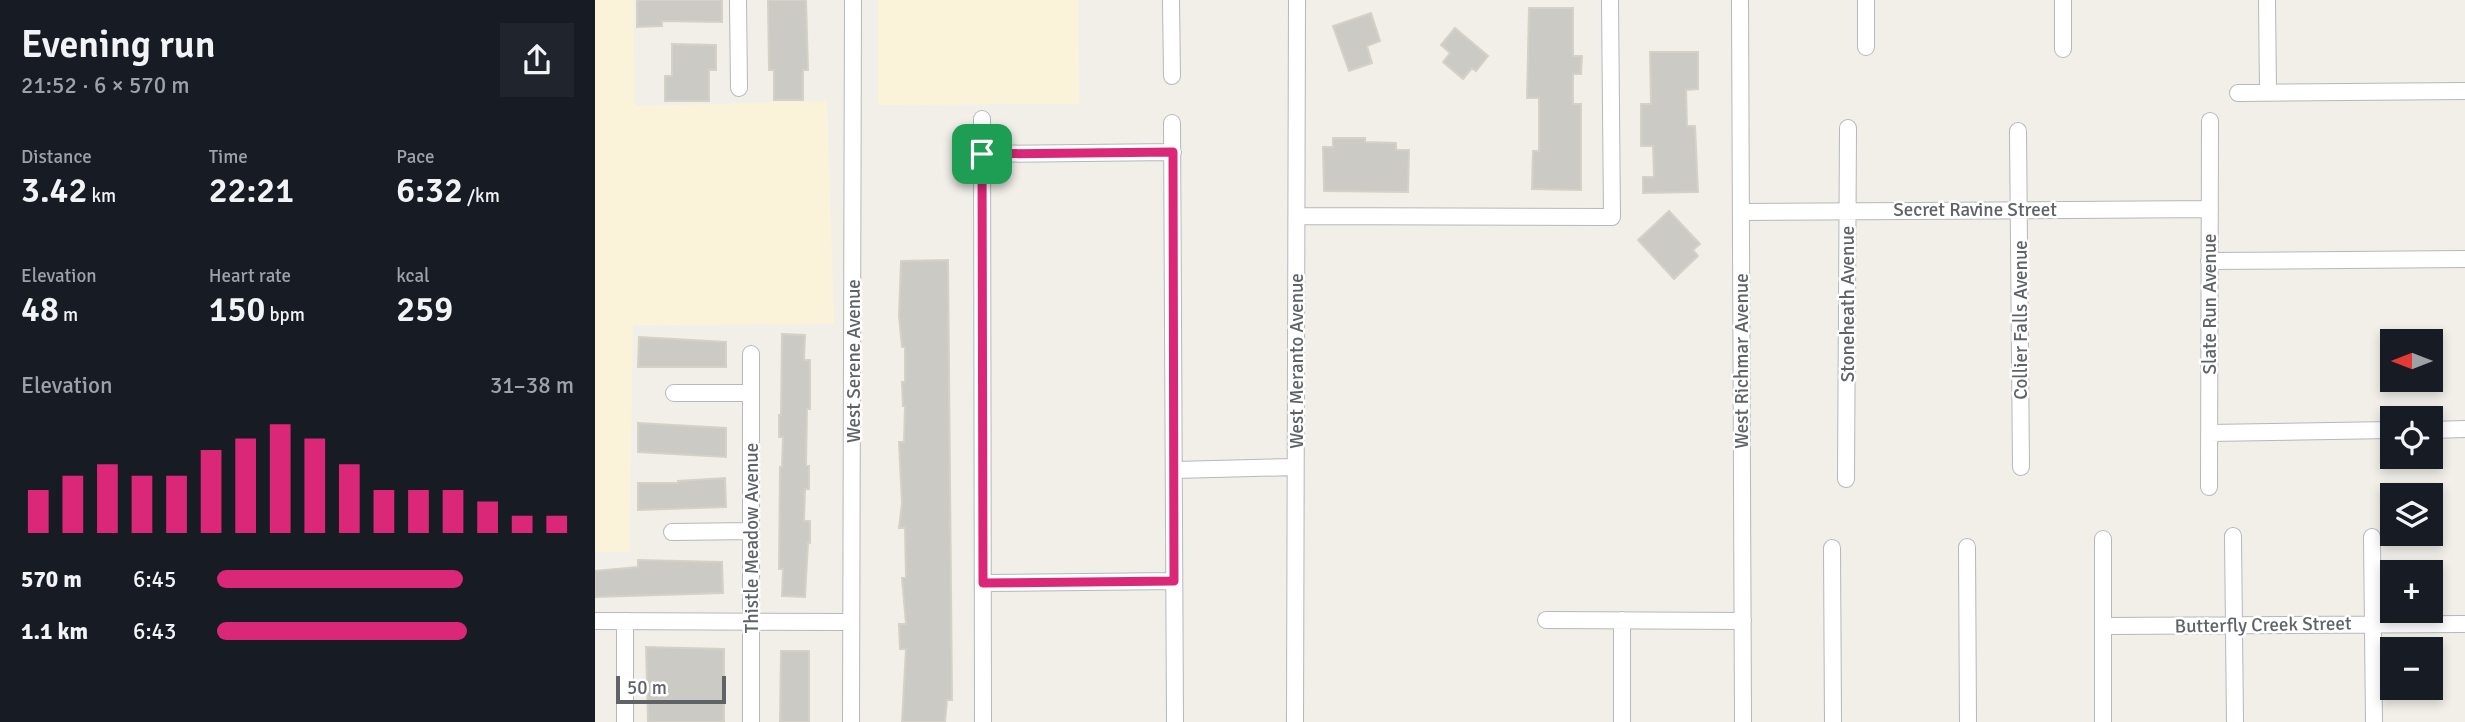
<!DOCTYPE html>
<html lang="en">
<head>
<meta charset="utf-8">
<style>
	:root { --surface:#171b24; --page:#20242c; --text:#f1f3f6; --muted:#9ea1a6; --accent:#db2777 }
	body { margin:0; font-family:Signika,sans-serif; background:var(--page); color:var(--text); height:100vh; display:flex; flex-direction:column; font-size:26px; white-space:nowrap }
	* { box-sizing:border-box; margin:0 }
	p { font-size:23px; color:var(--muted) }
	.icon { flex:none; width:38px; height:38px; fill:none; stroke:currentColor; stroke-width:2; stroke-linecap:round; stroke-linejoin:round }
	.map { position:relative; flex:1; overflow:hidden }
	.drawer { display:flex; flex-direction:column; background:var(--surface); width:595px }
	.drawer>* { flex:none }
	.needle { width:46px; rotate:270deg }
	.buttons { position:absolute; left:1785px; top:329px; display:grid; gap:14px }
	.buttons a { display:grid; place-items:center; width:63px; height:63px; border-radius:0px; background:var(--surface); box-shadow:0 4px 10px #0003; font-size:35px }
	.scale { position:absolute; left:21px; bottom:18px; width:110px; box-sizing:border-box; padding-left:7px; border:4px solid #5f6368; border-top:0; font-size:19px; line-height:24px; white-space:nowrap; color:#5f6368; -webkit-text-stroke:5px #fff; paint-order:stroke }
	.pin { position:absolute; display:grid; place-items:center; width:60px; height:60px; color:#fff; margin:-30px; border-radius:14px; box-shadow:0 4px 10px #0006 }
	.round { display:grid; place-items:center; flex:none; width:74px; height:74px; border-radius:0px; background:var(--page) }
	.head { display:flex; align-items:center; justify-content:space-between; height:119px; padding:0 21px }
	h1 { font-size:38px; font-weight:600; line-height:52px }
	.metrics { display:grid; grid-template-columns:repeat(3,1fr); gap:10px; height:119px; padding:7px 21px }
	.metrics div { display:grid; align-content:center }
	.metrics b { font-size:35px; font-weight:600 }
	.metrics small { font-size:19px; font-weight:400 }
	.metrics p { font-size:19px }
	.chart { height:196px; padding:14px 21px }
	.chart p { display:flex; justify-content:space-between }
	.chart svg { width:100%; height:126px; margin-top:7px; stroke:var(--accent); stroke-width:6 }
	ul { padding:0 21px; list-style:none; font-size:23px }
	li { display:grid; grid-template-columns:112px 84px 1fr; align-items:center; height:52px }
	li i { height:18px; border-radius:9px; background:var(--accent) }
	main { display:flex; flex:1; min-height:0 }
	.map>svg:first-child { display:block }
	.sand { fill:#fbf3d9 }
	.building { fill:#cccac5; stroke:#d6d1c6; stroke-width:2 }
	.lines { fill:none; stroke-linecap:round; stroke-linejoin:round }
	.minor-casing { stroke:#b5b8bc; stroke-width:18 }
	.minor { stroke:#fff; stroke-width:16 }
	.route-casing { stroke:#fff; stroke-width:14 }
	.route { stroke:#db2777; stroke-width:9 }
	.labels { text-anchor:middle; stroke-width:5; stroke-linejoin:round; paint-order:stroke }
	.street-label { font-size:19px; fill:#5f6368; stroke:#fff }
</style>
</head>
<body>
<main>
<section class="drawer">
<div class="head"><div><h1>Evening run</h1><p>21:52 · 6 × 570 m</p></div><a class="round"><svg class="icon" aria-label="share" viewBox="0 0 24 24"><path d="M12 15V3M7 8l5-5 5 5M5 13v7h14v-7"/></svg></a></div>
<div class="metrics">
<div><p>Distance</p><b>3.42<small> km</small></b></div>
<div><p>Time</p><b>22:21</b></div>
<div><p>Pace</p><b>6:32<small> /km</small></b></div>
</div>
<div class="metrics">
<div><p>Elevation</p><b>48<small> m</small></b></div>
<div><p>Heart rate</p><b>150<small> bpm</small></b></div>
<div><p>kcal</p><b>259</b></div>
</div>
<div class="chart"><p><span>Elevation</span>31–38 m</p>
<svg viewBox="0 0 160 44" preserveAspectRatio="none"><path d="M5 44V29M15 44V24M25 44V20M35 44V24M45 44V24M55 44V15M65 44V11M75 44V6M85 44V11M95 44V20M105 44V29M115 44V29M125 44V29M135 44V33M145 44V38M155 44V38"/></svg>
</div>
<ul>
<li><b>570 m</b>6:45<i style="width:69%"></i></li>
<li><b>1.1 km</b>6:43<i style="width:70%"></i></li>
</ul>
</section>
<div class="map">
<svg width="1870" height="722" viewBox="0 0 1870 722">
	<rect width="100%" height="100%" fill="#f1efe8"/>
	<!-- sand -->
	<path class="sand" d="M0,0H38L40,106L232,101L239,324L38,325L34,552H0Z
		M283,0H483L484,104L283,105Z"/>
	<!-- building -->
	<path class="building" d="M42,0H127V22L67,21V26L42,27Z
		M173,0H211L213,70H208V100H179V70H174Z
		M934,8H978V56H987L986,74H978V104H986V190L937,189L938,151H944V98H932Z
		M776,13L785,41L772,46L777,63L754,71L738,26Z
		M860,28L893,56L881,71L877,68L868,79L848,62L855,53L846,45Z
		M77,44L121,45V70H114V101H70V76H77Z
		M1055,52H1103V89L1091,90L1092,126H1100L1103,192L1048,193V177H1059L1058,146H1046V104H1056Z
		M738,138H770V142L801,143V150H814L813,192L729,191L728,147H738Z
		M1074,211L1105,244L1098,250L1103,256L1079,279L1043,240Z
		M353,260L357,700H352L350,722H307L311,649H305L304,624H311L307,578H311L310,528H304L307,503L304,442H309L310,406H308L307,382H310V347H307L304,316L306,261Z
		M187,334L210,335L209,360H215V409H212L211,466H214V489H210L209,521H215V543H213L210,597L187,596L188,569H184L185,467H187L188,437H184V415H186Z
		M44,337L131,342V367H43Z
		M43,423L131,428V457L43,452Z
		M130,478L131,507L43,510V483H83V481Z
		M43,560L127,562L128,593L0,597V571L43,567Z
		M51,647L129,649V722H53Z
		M186,651H214V722H185Z"/>
	<g class="lines">
		<defs>
			<path id="minor" d="M143,0L144,88
				M576,0L577,76
				M1145,0L1148,722
				M1271,0V47
				M1468,0V49
				M1672,0L1673,92
				M1643,93L1870,91
				M387,119L388,722
				M577,123L580,722
				M1423,131L1426,467
				M387,154L578,152
				M1146,212L1615,209
				M702,216L1017,217L1015,0
				M1614,261L1870,259
				M156,354V722
				M79,393H155
				M1836,430L1870,429
				M1614,433L1797,430
				M580,470L700,467
				M1251,479L1253,128
				M1614,487L1615,121
				M77,532L156,531
				M1638,536L1640,722
				M1777,537L1779,722
				M1508,539V722
				M1372,547L1373,722
				M1237,548L1238,722
				M388,583L579,581
				M951,620L1148,621
				M0,621L256,622
				M1508,626L1870,624
				M30,722V621
				M256,722L258,0
				M700,722L702,0
				M1027,722V620"/>
		</defs>
		<!-- minor casing -->
		<use href="#minor" class="minor-casing"/>
		<!-- minor -->
		<use href="#minor" class="minor"/>
	</g>
	<g class="lines">
		<defs>
			<path id="route" d="M578,152L579,581L388,583L387,154Z"/>
		</defs>
		<!-- route casing -->
		<use href="#route" class="route-casing"/>
		<!-- route -->
		<use href="#route" class="route"/>
	</g>
	<g class="labels">
		<!-- street labels -->
		<g class="street-label">
			<text x="1380" y="216">Secret Ravine Street</text>
			<text transform="translate(1252 304) rotate(-90)" y="7">Stoneheath Avenue</text>
			<text transform="translate(1614 304) rotate(-90)" y="7">Slate Run Avenue</text>
			<text transform="translate(1425 320) rotate(-90)" y="7">Collier Falls Avenue</text>
			<text transform="translate(258 361) rotate(-90)" y="7">West Serene Avenue</text>
			<text transform="translate(701 361) rotate(-90)" y="7">West Meranto Avenue</text>
			<text transform="translate(1146 361) rotate(-90)" y="7">West Richmar Avenue</text>
			<text transform="translate(156 538) rotate(-90)" y="7">Thistle Meadow Avenue</text>
			<text transform="translate(1668 624) rotate(-1)" y="7">Butterfly Creek Street</text>
		</g>
	</g>
</svg>
<div class="buttons">
<a><svg class="needle" viewBox="-14 -14 28 28"><path d="M0-13l5 13h-10z" fill="#e53935"/><path d="M0 13l5-13h-10z" fill="#9ea1a6"/></svg></a>
<a><svg class="icon" aria-label="locate" viewBox="0 0 24 24"><circle cx="12" cy="12" r="6"/><path d="M12 2v4M12 18v4M2 12h4M18 12h4"/></svg></a>
<a><svg class="icon" aria-label="layers" viewBox="0 0 24 24"><path d="M12 4l9 5-9 5-9-5zM3 14l9 5 9-5"/></svg></a>
<a>+</a>
<a>−</a>
</div>
<div class="scale">50 m</div>
<div class="pin" style="left:387px;top:154px;background:#1e9e55"><svg class="icon" aria-label="arrive" viewBox="0 0 24 24"><path d="M6 21V4h12l-3 4 3 4H6"/></svg></div>
</div>
</main>
</body>
</html>
